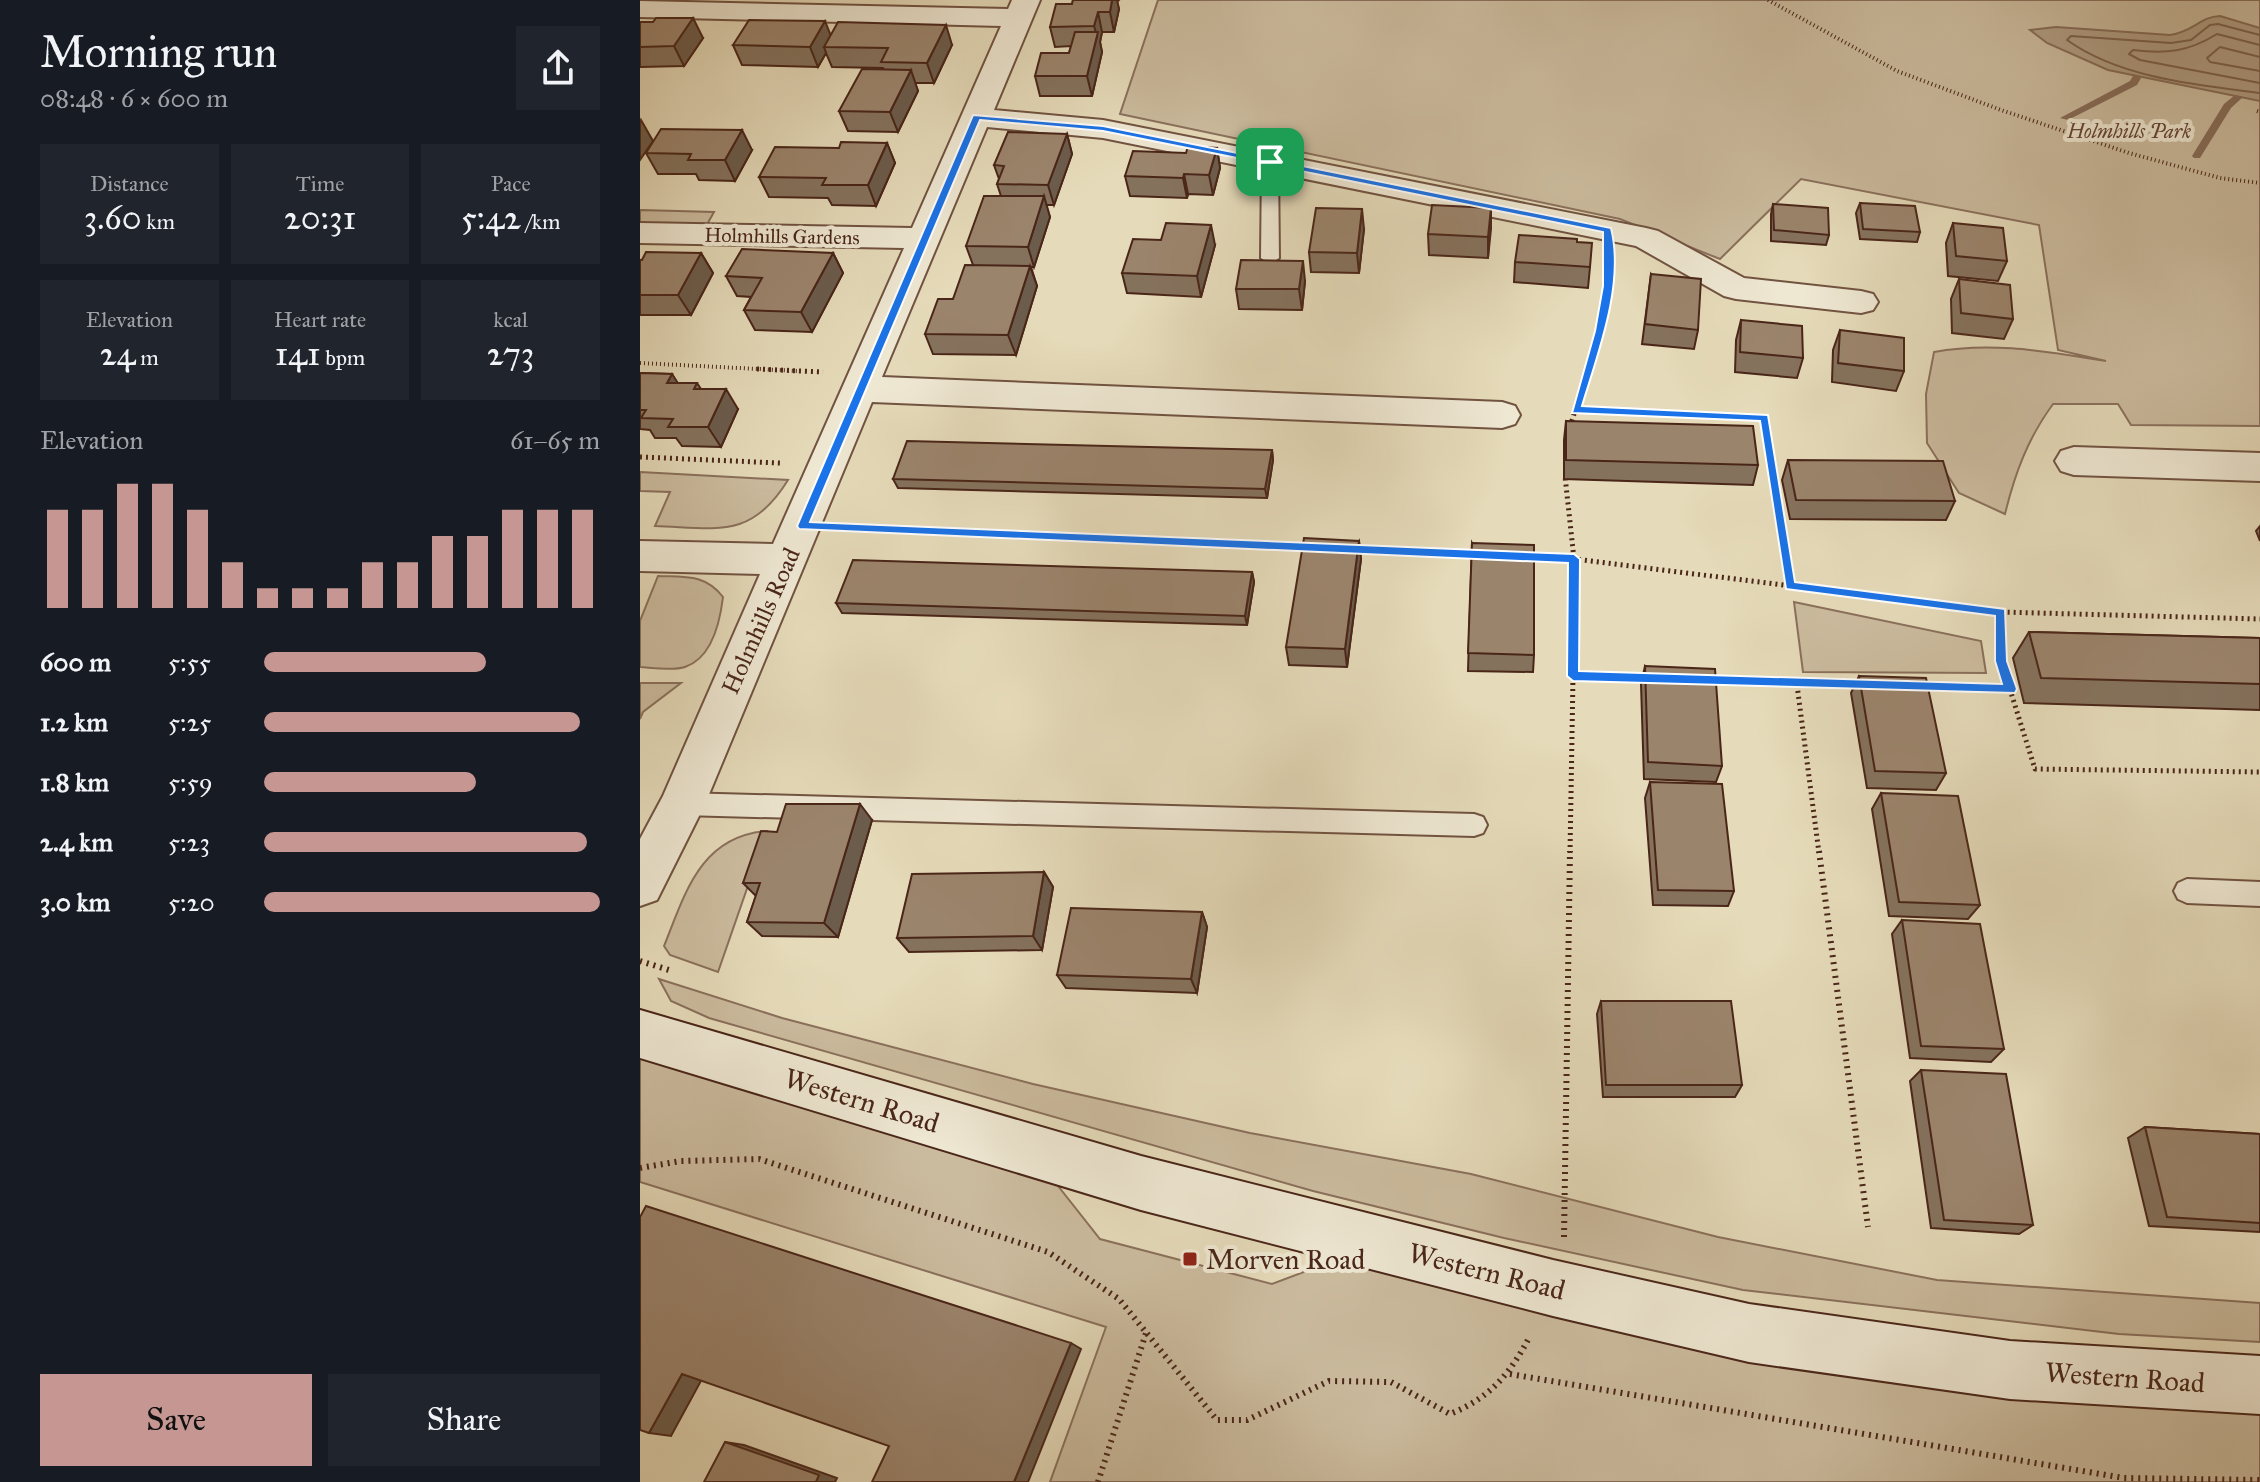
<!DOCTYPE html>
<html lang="en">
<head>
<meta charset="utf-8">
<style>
	:root { --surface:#171b24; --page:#20242c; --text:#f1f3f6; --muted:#9ea1a6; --accent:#c59692 }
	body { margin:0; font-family:"IM FELL Great Primer",serif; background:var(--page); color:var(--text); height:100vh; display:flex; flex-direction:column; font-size:30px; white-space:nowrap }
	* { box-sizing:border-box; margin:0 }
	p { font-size:26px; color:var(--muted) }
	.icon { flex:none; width:44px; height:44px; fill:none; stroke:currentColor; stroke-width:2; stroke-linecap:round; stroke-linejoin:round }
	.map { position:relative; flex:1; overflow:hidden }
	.sheet { display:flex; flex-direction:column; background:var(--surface); width:640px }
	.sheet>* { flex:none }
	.pin { position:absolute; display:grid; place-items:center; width:68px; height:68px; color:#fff; margin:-34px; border-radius:16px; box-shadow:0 4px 12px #0006 }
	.round { display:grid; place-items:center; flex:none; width:84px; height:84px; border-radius:0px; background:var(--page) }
	.headline { display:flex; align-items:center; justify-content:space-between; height:136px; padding:0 40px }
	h1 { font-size:44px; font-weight:600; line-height:60px }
	.metrics { display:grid; grid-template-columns:repeat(3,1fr); gap:12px; height:136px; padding:8px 40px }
	.metrics div { display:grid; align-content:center; border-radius:0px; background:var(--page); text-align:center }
	.metrics b { font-size:34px; font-weight:600 }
	.metrics small { font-size:22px; font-weight:400 }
	.metrics p { font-size:22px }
	.chart { height:224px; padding:16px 40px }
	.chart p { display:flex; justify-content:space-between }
	.chart svg { width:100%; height:144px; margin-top:8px; stroke:var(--accent); stroke-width:6 }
	.primary-button { display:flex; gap:16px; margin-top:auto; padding:16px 40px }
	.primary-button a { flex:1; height:92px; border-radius:0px; background:var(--accent); color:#111; font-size:32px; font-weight:600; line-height:92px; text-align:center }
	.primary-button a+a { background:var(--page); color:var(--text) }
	ul { padding:0 40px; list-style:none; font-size:26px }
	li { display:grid; grid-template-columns:128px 96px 1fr; align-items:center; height:60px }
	li i { height:20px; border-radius:10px; background:var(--accent) }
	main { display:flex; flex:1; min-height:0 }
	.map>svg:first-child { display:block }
	.green { fill:#cbbb9e; stroke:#8a705c; stroke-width:2 }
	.water { fill:#b09d83; stroke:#876d59; stroke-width:2 }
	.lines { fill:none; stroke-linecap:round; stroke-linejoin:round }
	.shore { stroke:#7d624e; stroke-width:2 }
	.stream { fill:#876d59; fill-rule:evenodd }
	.lane-casing { stroke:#715341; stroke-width:4 }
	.street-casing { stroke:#715341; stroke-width:4 }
	.secondary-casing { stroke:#4a2619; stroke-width:4 }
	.path-far2 { stroke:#4a2619; stroke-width:4; stroke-dasharray:1 3; stroke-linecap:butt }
	.path-far1 { stroke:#4a2619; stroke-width:5; stroke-dasharray:2 4; stroke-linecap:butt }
	.path { stroke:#4a2619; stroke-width:6; stroke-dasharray:2 5; stroke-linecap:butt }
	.lane { fill:#eee7d2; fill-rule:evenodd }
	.street { fill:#eee7d2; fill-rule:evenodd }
	.secondary { fill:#eee7d2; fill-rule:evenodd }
	.wall { fill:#85725d; stroke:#4a2619; stroke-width:2 }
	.shaded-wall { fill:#6c5c4c; stroke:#4a2619; stroke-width:2 }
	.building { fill:#9b846c; stroke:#4a2619; stroke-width:2 }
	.route { fill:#1a73e8; stroke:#fff; stroke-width:2; fill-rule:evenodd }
	.poi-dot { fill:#8f2418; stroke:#eee7d2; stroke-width:3 }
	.labels { text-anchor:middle; stroke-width:8; stroke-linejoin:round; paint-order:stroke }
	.far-park-label { font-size:20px; font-style:italic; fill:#644434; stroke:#eee7d2 }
	.far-street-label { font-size:20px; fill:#4a2619; stroke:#eee7d2 }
	.street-label { font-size:24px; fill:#4a2619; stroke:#eee7d2 }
	.near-street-label { font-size:28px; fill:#4a2619; stroke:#eee7d2 }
	.near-poi-label { font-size:28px; fill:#4a2619; stroke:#eee7d2; text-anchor:start }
</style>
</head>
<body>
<main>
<section class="sheet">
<div class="headline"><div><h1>Morning run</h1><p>08:48 · 6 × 600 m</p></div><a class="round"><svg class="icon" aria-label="share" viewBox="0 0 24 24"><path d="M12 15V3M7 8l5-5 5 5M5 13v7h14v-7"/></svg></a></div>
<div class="metrics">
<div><p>Distance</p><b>3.60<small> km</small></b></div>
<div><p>Time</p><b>20:31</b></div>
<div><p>Pace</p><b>5:42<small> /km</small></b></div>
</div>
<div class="metrics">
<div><p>Elevation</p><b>24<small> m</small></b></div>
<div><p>Heart rate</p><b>141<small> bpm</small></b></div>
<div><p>kcal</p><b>273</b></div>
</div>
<div class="chart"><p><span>Elevation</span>61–65 m</p>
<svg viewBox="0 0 160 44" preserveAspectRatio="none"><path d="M5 44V14M15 44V14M25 44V6M35 44V6M45 44V14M55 44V30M65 44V38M75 44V38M85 44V38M95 44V30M105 44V30M115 44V22M125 44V22M135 44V14M145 44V14M155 44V14"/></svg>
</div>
<ul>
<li><b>600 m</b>5:55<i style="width:66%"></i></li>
<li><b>1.2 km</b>5:25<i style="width:94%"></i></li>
<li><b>1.8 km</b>5:59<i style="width:63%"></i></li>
<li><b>2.4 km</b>5:23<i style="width:96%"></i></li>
<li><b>3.0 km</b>5:20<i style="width:100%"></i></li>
</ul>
<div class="primary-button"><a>Save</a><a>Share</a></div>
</section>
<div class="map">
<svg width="1620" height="1482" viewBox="0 0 1620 1482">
	<rect width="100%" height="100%" fill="#e5dab9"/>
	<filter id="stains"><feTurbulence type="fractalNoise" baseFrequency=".0025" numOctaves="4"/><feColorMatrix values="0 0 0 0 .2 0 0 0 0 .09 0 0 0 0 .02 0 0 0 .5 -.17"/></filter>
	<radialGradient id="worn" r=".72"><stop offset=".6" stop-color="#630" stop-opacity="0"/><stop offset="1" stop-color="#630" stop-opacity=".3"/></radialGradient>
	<!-- green -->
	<path class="green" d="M518,0H1620V426L1491,425L1478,404H1413C1388,438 1375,473 1365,514L1319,493L1287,443L1286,394L1294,352C1352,341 1408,352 1466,361L1418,350L1399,225L1161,179L1080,259L980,219L480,114Z
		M0,210L74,212L65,228L0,226Z
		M0,472L148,480C111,540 77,528 15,526L30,492L0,491Z
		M18,576C46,577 65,574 83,597C80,622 72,658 45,667C33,671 14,668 0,667V621Z
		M1154,602L1341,641L1346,673L1163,672Z
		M0,683H41L3,712L0,719Z
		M127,831L78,972L30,955L24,946C45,894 60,836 127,831Z
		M19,979L142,1018L393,1084L610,1133L831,1174L1078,1237L1297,1280L1620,1303V1342L1479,1334L1103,1290L864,1238L673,1191L69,1018L31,1001Z
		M0,1056L411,1177L460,1239L632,1284L693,1261L1163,1358L1620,1394V1482H410L466,1327L0,1182Z"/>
	<!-- water -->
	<path class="water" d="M1580,16L1620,28V101L1468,70L1407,43L1390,30L1416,27L1530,35C1555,31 1559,17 1580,16Z"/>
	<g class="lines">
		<!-- shore -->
		<path class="shore" d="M1620,35L1578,24L1570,25L1551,40L1531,43L1431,36L1427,40C1480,78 1557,85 1620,93
			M1620,45L1577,34C1548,52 1526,54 1493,50L1489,54L1500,60L1620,83
			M1620,57L1580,47L1567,58L1570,62L1620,71"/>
		<!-- stream -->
		<path class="stream" d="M1496,75L1501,78L1497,85L1428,120L1420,118L1490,81L1493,76Z
			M1595,95L1603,97L1591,108L1560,158H1554L1552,156L1584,104Z"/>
		<defs>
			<path id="lane" d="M630,157L638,162L639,258L630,264L621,258L622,162Z
				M42,793L834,814L843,817L847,825L843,833L834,836L42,815L33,812L30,804L33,796Z
				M1547,879L1620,882V906L1547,903L1538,899L1534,891L1538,883Z"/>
			<path id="street" d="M372,0H400L354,110L463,120L1006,228L1018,231L1104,278L1221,291L1233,294L1238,302L1233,310L1221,313L1096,299L1084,296L996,246L463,138L347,127L242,377L862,402L875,406L880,415L875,424L862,428L232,402L65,804L17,900L0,906V839L23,796L120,574L0,571V541L133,544L264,248L0,243V223L272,228L361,26L0,17V1L368,9Z
				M1434,447L1620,453V481L1434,475L1421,471L1415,461L1421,451Z"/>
			<path id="secondary" d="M0,1010L501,1156L913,1260L1109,1304L1370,1341L1620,1356V1414L1370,1399L1109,1362L913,1316L501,1210L0,1058Z"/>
		</defs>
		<!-- lane casing -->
		<use href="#lane" class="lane-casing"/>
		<!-- street casing -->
		<use href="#street" class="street-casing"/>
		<!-- secondary casing -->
		<use href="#secondary" class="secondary-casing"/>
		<!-- path-far2 -->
		<path class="path-far2" d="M1128,0L1257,71L1361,110L1489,153L1580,178L1620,183
			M1617,111L1620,112
			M0,363L158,371
			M948,371L960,331L968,266"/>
		<!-- path-far1 -->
		<path class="path-far1" d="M117,369L183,372
			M935,410L1124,418L1150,586
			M930,427L948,369
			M0,457L140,463
			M208,528L665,547
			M715,549L837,555
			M887,557L934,559L925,476
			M1361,612V661L1395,769L1620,772
			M1009,679L933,676L934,559L1361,612L1620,619
			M1071,682L1221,686
			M1157,685L1179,853
			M1283,688L1370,689
			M930,853L933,676"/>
		<!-- path -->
		<path class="path" d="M1179,851L1228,1227
			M0,961L29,970
			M0,1168L41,1161L119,1159L408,1252L479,1299L577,1420H607L689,1381L751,1382L810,1414C850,1398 870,1374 890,1336
			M924,1237L930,851
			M870,1374L1484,1478L1620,1480
			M458,1482L506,1333"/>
		<!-- lane -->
		<use href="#lane" class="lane"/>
		<!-- street -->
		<use href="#street" class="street"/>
		<!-- secondary -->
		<use href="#secondary" class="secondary"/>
	</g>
	<!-- wall -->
	<path class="wall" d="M433,0H479L477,2L479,9L474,32H462L460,42L462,52L452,96H400L395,76L429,53L431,46L415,47L410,27L432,4Z
		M0,22L63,38L44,66L0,67Z
		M191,36L312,45L294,83H275L278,91L258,132L208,131L199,111L244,70L243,68L192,67L186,53L178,67L102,65L93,45Z
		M427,134L432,154L414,205H406L410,217L394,267H391L397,286L376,355L293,354L285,334L313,299L333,265L326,246L361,196L357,184L359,179L354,165Z
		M247,143L255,163L236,206L192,205L188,198L129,197L119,177L199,148Z
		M577,148L580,168L573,195L548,194L547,198L490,196L485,176Z
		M112,150L95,181L59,180L56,174H18L6,153Z
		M1220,203L1280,232L1277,242L1220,239L1216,213Z
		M1133,204L1189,235L1186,245L1131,241V214Z
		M851,208L848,258L789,255L788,234Z
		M1313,223L1367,261L1358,281L1308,276L1306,243Z
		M724,229L719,273L671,272L669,252Z
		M937,242L950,267L948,288L874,282L875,262Z
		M575,245L561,297L487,293L482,273Z
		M61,253L73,273L51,315H0V260Z
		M193,253L203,273L172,332L115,330L104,310L111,297L97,296L86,276Z
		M1011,274L1058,330L1054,349L1002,344Z
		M1319,279L1373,319L1364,339L1312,333L1311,299Z
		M665,281L662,310L599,309L596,289Z
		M1101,320L1163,358L1157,378L1095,372L1096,340Z
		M1200,330L1264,371L1256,391L1192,382L1193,350Z
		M0,373L32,374L37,383H57L61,389L98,409L81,447L42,446L36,438H15L10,430L0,429Z
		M926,421L1118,465L1113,485L924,479V440Z
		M632,450L633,460L627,498L258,488L253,479Z
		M1148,460L1315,501L1306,520L1150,519L1142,480Z
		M1620,526V541L1616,531Z
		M719,541L721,559L707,667L649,665L646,647Z
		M832,543L894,655L893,672L828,671Z
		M612,572L614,582L607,625L202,613L196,603Z
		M1389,632L1620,638V710L1384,703L1373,658Z
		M1005,666L1082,766L1076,782L1004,779L1001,684Z
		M1219,676L1306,773L1296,790L1227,788L1211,693Z
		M1010,782L1094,891L1088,906L1013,905L1005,798Z
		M1241,793L1340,905L1328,919L1249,916L1232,809Z
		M232,820L198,937L122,936L107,922L116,896L103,883L137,832Z
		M404,872L413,887L402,950L269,952L257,938Z
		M562,912L567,927L557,993L426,988L417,975Z
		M1262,920L1364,1049L1351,1062L1270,1058L1252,934Z
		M961,1001L1102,1085L1095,1097H963L957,1014Z
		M1281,1070L1393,1225L1379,1234L1291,1228L1270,1081Z
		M1505,1127L1620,1134V1232L1509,1226L1488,1138Z"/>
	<!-- shaded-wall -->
	<path class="shaded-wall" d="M472,0H477L479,9L474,32L470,12Z
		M458,12L462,32L460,42L462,52L452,96L447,76L457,36L454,26Z
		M53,18L63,38L44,66L34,46Z
		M185,21L193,41L184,47L186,53L178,67L170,47Z
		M306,25L312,45L294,83L287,63Z
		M271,70L278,91L258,132L250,112Z
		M1,120L13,141L0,160V123Z
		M102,130L112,150L95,181L85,160Z
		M427,134L432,154L414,205L408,185Z
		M247,143L255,163L236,206L228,185Z
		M577,148L580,168L573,195L569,175Z
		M544,174L548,194L547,198L543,178Z
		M404,196L410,217L394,267L388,247Z
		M851,208V229L848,258V237Z
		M722,209L724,229L719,273L717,253Z
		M571,225L575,245L561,297L557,276Z
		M61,253L73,273L51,315L38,295Z
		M193,253L203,273L172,332L161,312Z
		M663,261L665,281L662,310L659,289Z
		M390,266L397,286L376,355L368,335Z
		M32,374L45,394L27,383Z
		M86,389L98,409L81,447L68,427Z
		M632,450L633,460L627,498L625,489Z
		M719,541L721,559L707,667L705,649Z
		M612,572L614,582L607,625L605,616Z
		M220,804L232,820L198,937L184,923Z
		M404,872L413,887L402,950L393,936Z
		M562,912L567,927L557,993L551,979Z
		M431,1343L441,1349L388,1482H374Z
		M42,1374L62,1379L31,1436L9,1433Z
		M85,1442L104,1445L197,1478L195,1482H176Z"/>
	<!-- building -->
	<path class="building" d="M433,0H472L470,12H458L454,26L410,27L416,4H432Z
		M16,18H53L34,46L0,47V22H13Z
		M109,20L185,21L170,47L93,45Z
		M198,22L306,25L287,63L241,62L248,48L184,47Z
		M435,32H458L447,76H395L401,53H429Z
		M222,69L271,70L250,112L199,111Z
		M21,129L102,130L85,160H48L51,154L6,153Z
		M368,132L427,134L408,185L357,184L364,166L354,165Z
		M201,142L247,143L228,185H182L186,178L119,177L135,147L199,148Z
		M548,146L577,148L569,175L544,174L543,178L485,176L493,151L546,153Z
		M344,196H404L388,247L326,246Z
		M1220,203L1275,206L1280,232L1223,229Z
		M1133,204L1188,208L1189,235L1134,230Z
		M792,205L851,208L848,237L788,234Z
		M676,208L722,209L717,253L669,252Z
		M526,223L571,225L557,276L482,273L493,239L521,240Z
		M1313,223L1363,228L1367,261L1316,256Z
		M879,235L937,239V242L952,243L950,267L875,262Z
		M102,249L193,253L161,312L104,310L122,278L86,276Z
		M6,252L61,253L38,295H0V260H2Z
		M601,260L663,261L659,289H596Z
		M325,265L390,266L368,335L285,334L298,299H313Z
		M1011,274L1061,279L1058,330L1005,324Z
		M1319,279L1370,285L1373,319L1321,313Z
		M1101,320L1162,326L1163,358L1100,352Z
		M1200,330L1264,338V371L1198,363Z
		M0,373L32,374L27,383H57L54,389H86L68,427H28L33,419L1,418L6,410H0Z
		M926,421L1113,426L1118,465L926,460Z
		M267,441L632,450L625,489L253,479Z
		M1148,460L1303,461L1315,501L1156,500Z
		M664,538L719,541L705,649L646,647Z
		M832,543L894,545V655L828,653Z
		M213,560L612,572L605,616L196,603Z
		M1389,632L1620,638V684L1401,678Z
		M1005,666L1075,669L1082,766L1008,762Z
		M1219,676L1286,678L1306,773L1235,771Z
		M1010,782L1082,784L1094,891L1018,890Z
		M1241,793L1318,796L1340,905L1259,902Z
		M146,804H220L184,923L107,922L120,883H103L121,831L137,832Z
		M404,872L393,936L257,938L272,874Z
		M431,908L562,912L551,979L417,975Z
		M1262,920L1340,924L1364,1049L1281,1046Z
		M961,1001H1091L1102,1085H966Z
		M1281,1070L1366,1074L1393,1225L1304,1220Z
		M1505,1127L1620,1134V1223L1527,1217Z
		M6,1206L431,1343L374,1482H232L249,1446L42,1374L9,1433L0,1430V1217Z
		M85,1442L179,1475L176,1482H64Z"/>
	<!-- route -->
	<path class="route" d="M333,115L463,126L971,228C985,284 958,353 942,406L1128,415L1155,582L1365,609L1367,661L1377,689L1375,693L933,681L927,676L928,563L159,529L157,526ZM340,120L463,131L963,232V286L955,331L932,413L1120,421L1146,589L1355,616V661L1362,684L939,671L940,559L934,554L170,522Z"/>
	<!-- markers -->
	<rect class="poi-dot" x="542" y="1251" width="16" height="16" rx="4"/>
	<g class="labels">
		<!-- far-park labels -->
		<g class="far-park-label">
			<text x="1489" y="138">Holmhills Park</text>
		</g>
		<!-- far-street labels -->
		<g class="far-street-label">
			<text transform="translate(142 236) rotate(1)" y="7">Holmhills Gardens</text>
		</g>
		<!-- street labels -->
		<g class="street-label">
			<text transform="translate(121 621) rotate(-66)" y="8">Holmhills Road</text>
		</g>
		<!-- near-street labels -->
		<g class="near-street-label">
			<text transform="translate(222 1100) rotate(17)" y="10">Western Road</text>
			<text transform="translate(847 1271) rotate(14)" y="10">Western Road</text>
			<text transform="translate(1485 1377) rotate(4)" y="10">Western Road</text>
		</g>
		<!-- near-poi labels -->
		<g class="near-poi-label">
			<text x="566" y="1269">Morven Road</text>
		</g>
	</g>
	<rect width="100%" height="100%" filter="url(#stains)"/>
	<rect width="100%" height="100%" fill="url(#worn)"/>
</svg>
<div class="pin" style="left:630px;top:162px;background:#1e9e55"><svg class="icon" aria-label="arrive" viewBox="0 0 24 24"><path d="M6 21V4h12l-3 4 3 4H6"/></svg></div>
</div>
</main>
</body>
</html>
